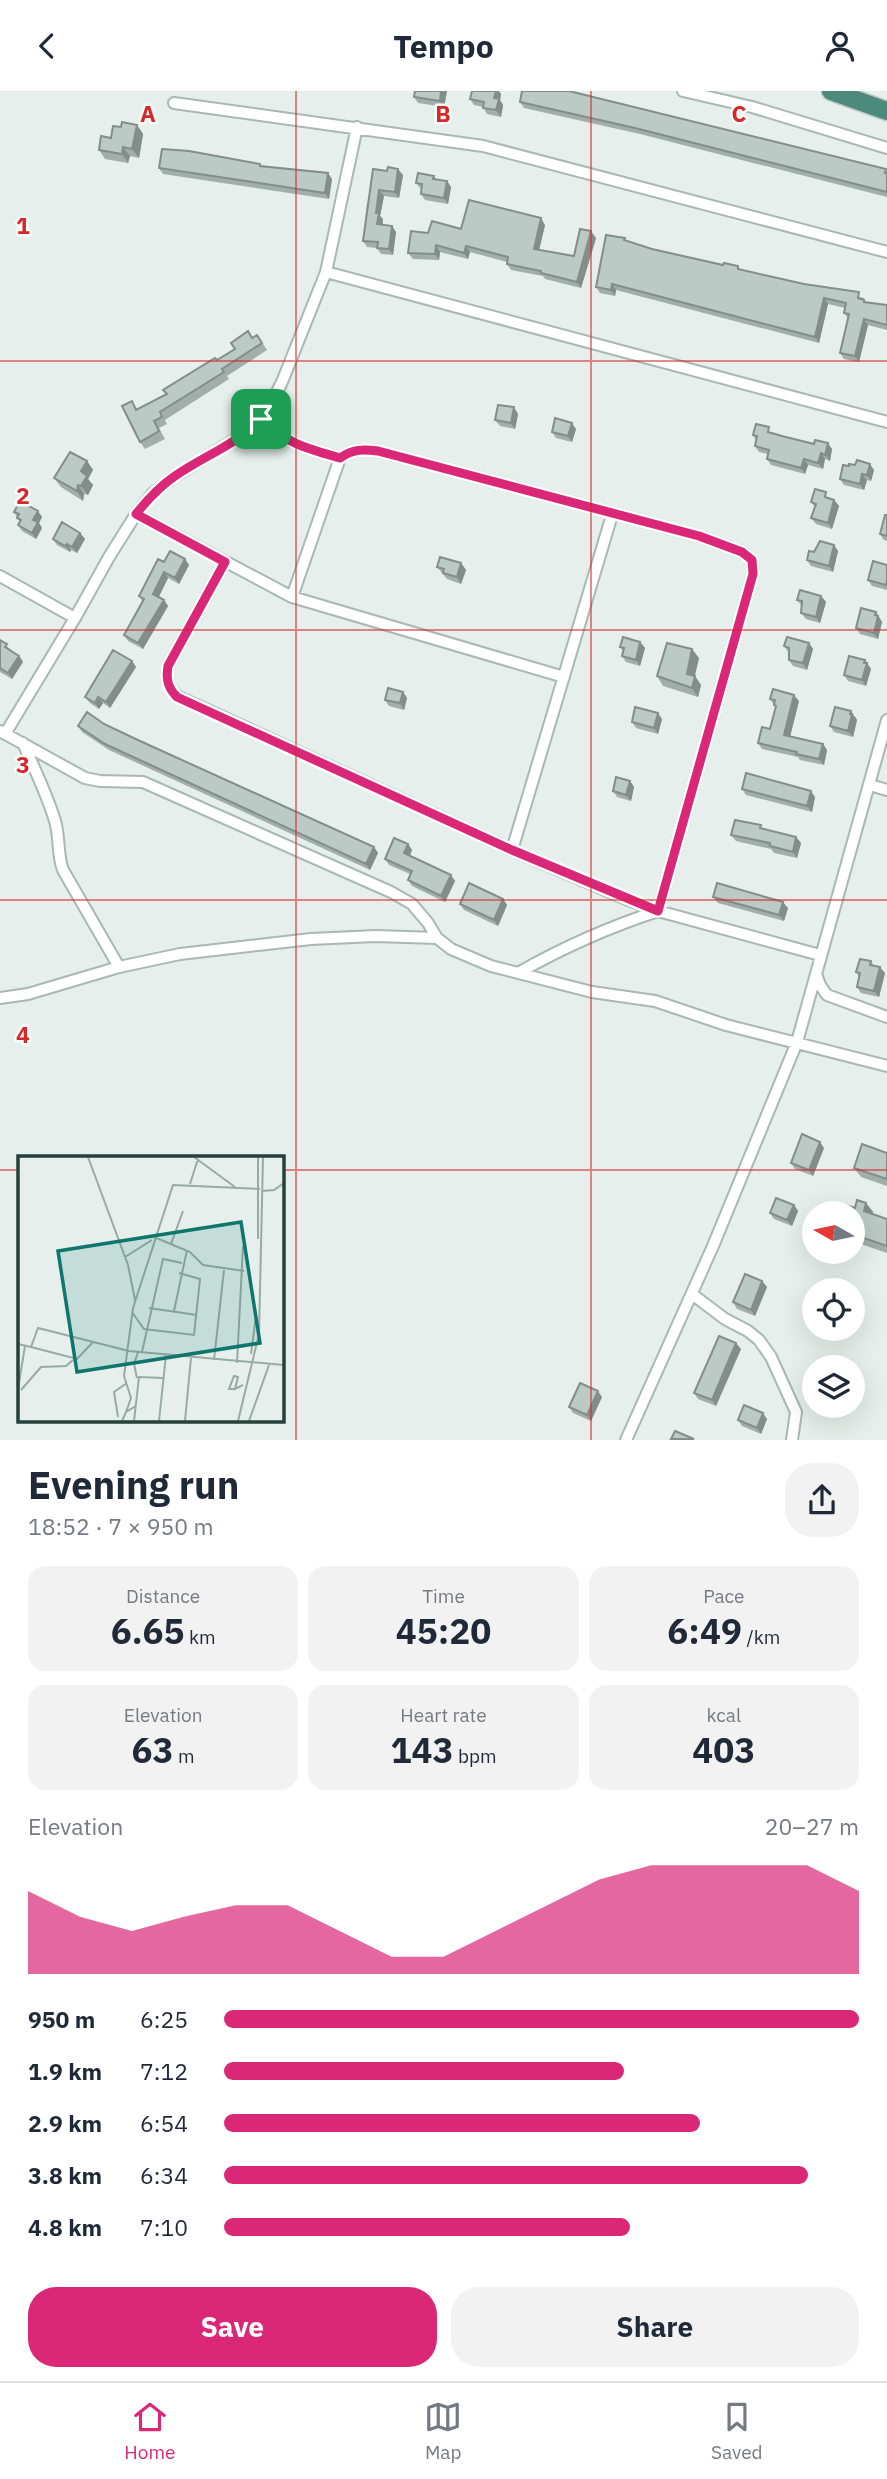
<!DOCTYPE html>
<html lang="en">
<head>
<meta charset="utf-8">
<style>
	:root { --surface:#fff; --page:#f2f2f3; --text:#1f2937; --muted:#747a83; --line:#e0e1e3; --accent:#db2777 }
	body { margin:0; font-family:"IBM Plex Sans",sans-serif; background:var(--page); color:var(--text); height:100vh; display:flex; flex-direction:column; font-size:26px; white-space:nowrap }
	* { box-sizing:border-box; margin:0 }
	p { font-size:23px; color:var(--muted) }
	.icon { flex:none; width:38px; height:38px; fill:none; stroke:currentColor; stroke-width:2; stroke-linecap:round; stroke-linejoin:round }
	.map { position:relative; height:1349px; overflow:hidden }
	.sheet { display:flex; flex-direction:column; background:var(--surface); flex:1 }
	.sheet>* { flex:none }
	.needle { width:46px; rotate:279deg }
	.fabs { position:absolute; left:802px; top:1110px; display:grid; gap:14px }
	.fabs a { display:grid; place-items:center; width:63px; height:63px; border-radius:50%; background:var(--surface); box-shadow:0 7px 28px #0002; font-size:35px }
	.pin { position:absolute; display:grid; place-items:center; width:60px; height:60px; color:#fff; margin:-30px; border-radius:14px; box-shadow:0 4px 10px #0006 }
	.round { display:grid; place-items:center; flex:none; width:74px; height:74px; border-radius:28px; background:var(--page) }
	.overview { display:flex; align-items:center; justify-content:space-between; height:119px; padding:0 28px }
	h1 { font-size:38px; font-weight:700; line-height:52px }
	.metrics { display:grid; grid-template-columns:repeat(3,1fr); gap:10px; height:119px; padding:7px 28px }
	.metrics div { display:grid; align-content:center; border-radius:18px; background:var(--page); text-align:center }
	.metrics b { font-size:35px; font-weight:700 }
	.metrics small { font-size:19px; font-weight:400 }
	.metrics p { font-size:19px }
	.chart { height:196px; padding:14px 28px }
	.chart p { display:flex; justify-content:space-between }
	.chart svg { width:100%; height:126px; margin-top:7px; fill:var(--accent); opacity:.7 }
	.primary-button { display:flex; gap:14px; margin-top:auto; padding:14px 28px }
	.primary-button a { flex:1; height:80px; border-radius:28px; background:var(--accent); color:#fff; font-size:28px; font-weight:700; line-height:80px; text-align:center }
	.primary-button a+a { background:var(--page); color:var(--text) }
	ul { padding:0 28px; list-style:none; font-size:23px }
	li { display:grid; grid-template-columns:112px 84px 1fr; align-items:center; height:52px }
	li i { height:18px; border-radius:9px; background:var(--accent) }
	header { display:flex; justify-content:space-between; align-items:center; height:91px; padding:0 28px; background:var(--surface); font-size:32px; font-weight:700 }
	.tabs { display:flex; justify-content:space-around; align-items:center; height:98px; border-top:2px solid var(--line); background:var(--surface); font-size:19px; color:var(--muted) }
	.tabs a { display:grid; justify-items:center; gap:4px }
	.tabs .active { color:var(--accent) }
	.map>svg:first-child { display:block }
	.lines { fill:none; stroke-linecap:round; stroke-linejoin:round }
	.minor-casing { stroke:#a8b8b2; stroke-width:14 }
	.trunk-casing { stroke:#c2cac8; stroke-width:21 }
	.minor { stroke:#fff; stroke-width:10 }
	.trunk { stroke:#4c8a7c; stroke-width:18 }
	.wall { fill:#a1aea9 }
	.shaded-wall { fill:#838d89 }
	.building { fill:#bbcac4; stroke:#838d89; stroke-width:2 }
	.route-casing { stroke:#fff; stroke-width:14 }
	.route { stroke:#db2777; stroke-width:9 }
	.grid { fill:none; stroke:#d62828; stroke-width:2; stroke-opacity:0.55 }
	.inset-road { fill:none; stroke:#98aaa4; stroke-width:2 }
	.view { fill:#0f766e; fill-opacity:0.15; stroke:#0f766e; stroke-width:3.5 }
	.inset-edge { fill:none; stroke:#24423a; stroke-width:3.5 }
	.grid-label { font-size:23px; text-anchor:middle; font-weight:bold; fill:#d62828; stroke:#f7fbf9; stroke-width:5; stroke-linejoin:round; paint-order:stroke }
</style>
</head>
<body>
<header><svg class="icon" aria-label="back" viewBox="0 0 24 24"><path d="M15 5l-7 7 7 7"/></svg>Tempo<svg class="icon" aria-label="person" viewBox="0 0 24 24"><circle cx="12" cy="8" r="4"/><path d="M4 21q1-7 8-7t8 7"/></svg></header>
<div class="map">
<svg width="887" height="1349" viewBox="0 0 887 1349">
	<rect width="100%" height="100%" fill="#e6efeb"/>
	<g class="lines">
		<defs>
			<path id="minor" d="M683,0L752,16L887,57
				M174,12L483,55L887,161
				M326,181L887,331
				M261,328C288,353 305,357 340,367
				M136,423L292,506L564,586
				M225,471L168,575C166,587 167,596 177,605L512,759L631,810L658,820L820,864
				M0,485L75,527
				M292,506L340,367C353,358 363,358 378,360L699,445L742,461L752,469L753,483L658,820C609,836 562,857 518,882
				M0,640L85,687L100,690L143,691L391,801L412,813L428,832L437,847L451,858L491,875L592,901L655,910L726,934L887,975
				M5,643L75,527L109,466L136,423L152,403L175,385L249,340L266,323L282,291L326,181L357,36
				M23,652C34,677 47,703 55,730C60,746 57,764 63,779L119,876
				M870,694L887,699
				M512,759L612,424
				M816,883L820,894L827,904L887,926
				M0,907L28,903L119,876L180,863L311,848L375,845L437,847
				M692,1203L725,1228L748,1240L759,1249L771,1266L796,1321L792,1349
				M626,1349L713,1155L797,951L887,629"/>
			<path id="trunk" d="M831,0L887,20"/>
		</defs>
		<!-- minor casing -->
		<use href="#minor" class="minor-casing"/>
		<!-- trunk casing -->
		<use href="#trunk" class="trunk-casing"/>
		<!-- minor -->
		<use href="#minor" class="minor"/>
		<!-- trunk -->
		<use href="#trunk" class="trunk"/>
	</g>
	<!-- wall -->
	<path class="wall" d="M415,0H447L444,16L418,12L414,6Z
		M501,3L500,9L503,14L501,26L487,23L483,16L474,14L470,8Z
		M520,11L887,80V106L640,43L524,17Z
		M137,34L143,43L139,67L130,65L128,72L105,68L99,59L121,36Z
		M260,73L262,75L332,88L329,108L163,83L159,77Z
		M387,80L403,84L399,107L384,105L380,125L383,128L382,134L392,135L396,141L393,164L381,163L377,157L367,156L363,150L367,112Z
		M434,85L437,89L447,90L451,96L448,113L425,109L421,103V98L416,92Z
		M545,134L539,159L574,165L596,147L581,197L545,188L543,185L511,179L507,173V171L470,161L468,168L440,161L439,169L413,168L408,162L428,142L461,138Z
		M626,150L652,158L864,207L866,211L887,214V239L868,234L859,271L844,268L840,262L848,227L844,222L845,217L828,213L819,252L616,199L615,205L600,202L596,196Z
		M257,244L267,259L227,285L229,288L165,329L167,333L159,337L165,348L145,358L140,351L137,319L167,303L217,269Z
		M518,323L515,338L500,335L495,329Z
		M576,338L572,351L556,347L552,341Z
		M773,343L832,358L830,370L825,368L823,378L808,374L805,383L771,374L767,368L768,363L759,361L755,355L756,349L753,344Z
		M87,370L93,379L88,388L93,394L88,404L84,403L83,410L61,396L54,387Z
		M874,379L871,390L867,389L864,399L844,394L840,388Z
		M830,407L834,409L839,415L832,438L816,433L811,427L815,416L811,411Z
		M14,421L42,426L39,432L42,437L36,448L22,440L18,434L20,431Z
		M887,424V450L884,449L880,443Z
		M80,442L85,448L77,462L71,459L70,461L57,454L53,448Z
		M834,454L838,460L833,481L811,475L807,469Z
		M185,468L189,474L179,493L168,487L159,506L164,509L168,515L143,558L128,550L124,544L143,511L139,505L164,471Z
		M461,472L466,479L461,493L447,488L437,476Z
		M887,474V499L872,495L868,489Z
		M821,505L826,511L820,532L806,528L801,522L802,515L797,509Z
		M876,521L882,531L878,548L860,543L856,537Z
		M0,549L11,559V560L19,565L23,571L12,588L0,581Z
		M640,551L645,557L640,575L626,571L622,565L623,560L620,556Z
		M809,552L813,558L807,579L793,575L789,569V562L784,555Z
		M699,567L695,585L701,594L698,606L663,595L657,585Z
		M865,569L871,578L866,595L848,590L844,584Z
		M132,570L136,576L110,617L103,612L99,618L90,612L85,606Z
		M403,601L407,607L404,619L389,615L385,609Z
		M770,608L799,610L790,645L823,653L827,659L824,674L800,669L798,666L762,658L758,652L770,638L776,617Z
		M855,626L857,629L853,646L834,641L830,635Z
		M662,628L658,643L636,637L632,631Z
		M104,633L374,756L378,762L370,779L109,659L82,641L78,635Z
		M630,690L634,696L631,710L617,706L613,700Z
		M742,698L815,706L812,721L746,704Z
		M763,738L796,746L801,752L797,767L774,762L771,758L736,750L731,744Z
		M408,753L412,759L410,765L455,790L445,811L412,795L408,789L410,783L389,774L385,768Z
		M713,806L788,817L784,830L718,812Z
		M503,808L507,814L498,835L464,819L460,813Z
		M871,870L874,875L885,882L879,906L861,902L857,896L859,886L856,881Z
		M824,1057L813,1085L795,1078L791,1072Z
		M887,1062V1095L861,1086L854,1077Z
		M866,1112L873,1121L872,1123L887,1128V1162L852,1150V1122L855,1117Z
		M794,1114L798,1120L792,1135L774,1128L770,1122Z
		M762,1190L767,1196L755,1225L737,1218L733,1211Z
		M741,1258L716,1315L698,1308L694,1302Z
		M602,1306L591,1330L573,1322L569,1316Z
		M767,1328L761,1343L742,1335L738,1329Z"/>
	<!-- shaded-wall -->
	<path class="shaded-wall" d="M441,0H447L444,16L440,10Z
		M496,0H499L501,3L500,9L503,14L501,26L496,19L494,7Z
		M137,34L143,43L139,67L132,58Z
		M123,56L130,65L128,72L122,63Z
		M398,78L403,84L399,107L395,101Z
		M328,82L332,88L329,108L325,102Z
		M447,90L451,96L448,113L444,107Z
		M379,99L384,105L380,125L383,128L382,139L377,133L376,122Z
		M541,127L545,134L538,164L534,158Z
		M392,135L396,141L393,164L389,158Z
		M591,140L596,147L581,197L577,191Z
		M436,154L440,161L439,169L435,163Z
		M466,155L470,161L468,168L464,162Z
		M612,193L616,199L615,205L611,199Z
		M824,207L828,213L819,252L815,246Z
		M864,228L868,234L859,271L855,265Z
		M514,316L518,323L515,338L511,332Z
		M572,332L576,338L572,351L568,345Z
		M828,352L832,358L830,370L825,364Z
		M821,362L825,368L823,378L818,372Z
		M804,368L808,374L805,383L801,377Z
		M87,370L93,379L88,388L93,394L88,404L81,395V380Z
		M870,373L874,379L871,390L867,384Z
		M862,383L867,389L864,399L860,393Z
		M78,394L84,403L83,410L77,400Z
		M834,409L839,415L832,438L828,432Z
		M38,420L42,426L39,432L42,437L36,448L32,442L33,429Z
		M80,442L85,448L77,462L72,456Z
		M67,453L71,459L70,461L65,455Z
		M834,454L838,460L833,481L829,475Z
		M185,468L189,474L179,493L175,487Z
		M461,472L466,479L461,493L457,486Z
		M164,481L168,487L157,509L153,503Z
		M821,505L826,511L820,532L816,526Z
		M164,509L168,515L143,558L138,552Z
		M876,521L882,531L878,548L874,542Z
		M640,551L645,557L640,575L636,569Z
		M809,552L813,558L807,579L803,572Z
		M692,558L699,567L693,591L695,585L701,594L698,606L692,597L687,583Z
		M19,565L23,571L12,588L8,582Z
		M865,569L871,578L866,595L862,589Z
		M132,570L136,576L110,617L106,611Z
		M403,601L407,607L404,619L400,612Z
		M794,604L799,610L789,650L784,644Z
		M98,606L103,612L99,618L95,612Z
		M851,620L857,629L853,646L848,640Z
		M658,622L662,628L658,643L654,637Z
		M823,653L827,659L824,674L819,668Z
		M630,690L634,696L631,710L626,704Z
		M811,700L815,706L812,721L807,715Z
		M796,746L801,752L797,767L793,761Z
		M408,753L412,759L408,768L404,762Z
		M374,756L378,762L370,779L366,773Z
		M451,784L455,790L445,811L441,805Z
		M503,808L507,814L498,835L494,829Z
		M783,811L788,817L784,830L779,824Z
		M880,876L885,882L879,906L874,900Z
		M820,1051L824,1057L813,1085L809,1079Z
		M866,1112L873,1121L870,1129L864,1120Z
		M794,1114L798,1120L792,1135L787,1129Z
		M762,1190L767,1196L755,1225L751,1219Z
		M736,1252L741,1258L716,1315L712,1309Z
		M598,1300L602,1306L591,1330L587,1324Z
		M763,1322L767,1328L761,1343L757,1337Z"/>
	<!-- building -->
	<path class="building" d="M415,0H441L440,10L414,6Z
		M472,0H496L494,7L499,8L496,19L483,17L484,11L470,8Z
		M522,0H569L886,78L885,82H887V101L635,37L520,11Z
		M122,31L137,34L132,58L123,56L122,63L99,59L101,45L111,47L113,35L121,36Z
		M162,58L189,60L260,73V75L328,82L325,102L159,77Z
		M388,76L398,78L395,101L379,99L376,122H379L377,133L392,135L389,158L377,157L378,151L363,150L373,78L387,80Z
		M418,82L434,85L433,88L447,90L444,107L421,103L422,93L416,92Z
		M469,109L541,127L534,158L574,165L580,138L591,140L577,191L541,182V180L507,173L508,166L466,155L464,162L436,154L435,163L408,162L411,140L428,142L432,130L461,138Z
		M606,144L625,147L624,149L652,158L723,174L724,172L738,175V178L804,193L859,201L858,207L864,209V211L887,214V234L864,228L855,265L840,262L849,223L844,222L846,212L824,207L815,246L612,193L611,199L596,196Z
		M248,240L252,247L257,244L262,252L222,278L224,281L160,321L162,326L154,330L159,340L140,351L122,315L132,310L136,319L167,303L163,299L215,267L217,269L235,258L231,252Z
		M498,314L514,316L511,332L495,329Z
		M555,327L572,332L568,345L552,341Z
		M756,333L769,336L768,341L782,345L814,353L815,349L828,352L825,364L821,362L818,372L804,368L801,377L767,368L769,359L755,355L757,345L753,344Z
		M70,361L87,370L81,380L87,385L81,395L78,394L77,400L54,387Z
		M857,369L870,373L867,384L862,383L860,393L840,388L843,374L849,375V373L855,374Z
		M815,398L826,401L825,406L834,409L828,432L811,427L816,413L811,411Z
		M20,410L38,420L33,429L38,431L32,442L18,434L21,429L17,427L19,423L14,421Z
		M885,424H887V445L880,443Z
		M62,431L80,442L72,456L67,453L65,455L53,448Z
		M820,450L834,454L829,475L807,469L809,460L814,461Z
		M170,460L185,468L175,487L164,481L153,503L164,509L138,552L124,544L144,508L139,505L158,468L164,471Z
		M440,466L461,472L457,486L443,482L444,478L437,476Z
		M873,470L887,474V489L886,494L868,489Z
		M800,499L821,505L816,526L801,522L802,510L797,509Z
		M861,517L876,521L875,524L878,525L874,542L856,537Z
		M623,546L640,551L636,569L622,565L624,557L620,556Z
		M787,546L809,552L803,572L789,569V557L784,555Z
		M0,549L7,553L5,556L19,565L8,582L0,577Z
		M667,552L692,558L687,583L695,585L692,597L657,585Z
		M113,559L132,570L106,611L98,606L95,612L85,606Z
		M849,565L865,569L864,572H867L862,589L844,584Z
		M388,597L403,601L400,612L385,609Z
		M773,598L794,604L784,644L823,653L819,668L796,663L797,661L758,652L762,636L770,638L776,615L774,614L775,609L770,608Z
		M635,616L658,622L654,637L632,631Z
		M835,616L851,620L850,623H852L848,640L830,635Z
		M87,621L104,633L140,650L374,756L366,773L105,653L78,635Z
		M746,682L811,700L807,715L742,698Z
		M616,686L630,690L626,704L613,700Z
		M735,729L761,734L760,737L796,746L793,761L770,755V752L731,744Z
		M394,747L408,753L404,762L451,784L441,805L408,789L412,780L385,768Z
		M469,792L503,808L494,829L460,813Z
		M717,792L783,811L779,824L713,806Z
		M860,868L871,870L870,874L880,876L874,900L857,896L860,882L856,881Z
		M802,1043L820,1051L809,1079L791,1072Z
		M862,1053L887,1062V1088L854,1077Z
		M776,1107L794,1114L787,1129L770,1122Z
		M857,1109L866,1112L864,1120L887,1128V1155L852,1143V1122H837L840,1112L855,1117Z
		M745,1183L762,1190L751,1219L733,1211Z
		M719,1245L736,1252L712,1309L694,1302Z
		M580,1292L598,1300L587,1324L569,1316Z
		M744,1314L763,1322L757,1337L738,1329Z
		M675,1340L694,1348H671Z"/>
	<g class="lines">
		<defs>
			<path id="route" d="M261,328C288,353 305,357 340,367C353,358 363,358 378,360L699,445L742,461L752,469L753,483L658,820L512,759L177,606C167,596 166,587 168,575L225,471L136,423C148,408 160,395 175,385C204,365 237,353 261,328Z"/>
		</defs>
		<!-- route casing -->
		<use href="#route" class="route-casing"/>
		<!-- route -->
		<use href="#route" class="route"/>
	</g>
	<!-- grid -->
	<path class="grid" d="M296,0V1349M591,0V1349M0,270H887M0,539H887M0,809H887M0,1079H19M282,1079H887"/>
	<!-- overview -->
	<g transform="translate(18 1065)">
		<rect width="266" height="266" fill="#e6efeb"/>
		<path class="inset-road" d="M70,1L110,109L117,144M176,1L217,31M172,28L180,3M244,35L256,34L266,27M136,81L172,96L185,109L226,115M240,83V1M153,88L165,55M107,101L134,84M131,152L179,159M156,155L169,94M114,156L126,173L176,179L182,123L161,117M0,188L13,191L20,172L111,195L266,209M13,191L59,203L75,186M124,196L145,103L164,107M233,198L238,160M196,204L206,114M219,207L225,90M119,222L116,208L120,196M0,233L7,190M217,233H211L216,220L220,221L217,233L225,229M3,234L23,211L48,210L55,204M108,256L113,242L106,220L115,152L155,29L242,33M100,261L96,236L109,227M104,265L108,256L118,250M116,265L121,221L145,222M141,265L148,199M167,265L173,202M220,265L241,178L245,1M231,265L251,209"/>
		<path class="view" d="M223,66L242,187L59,216L40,95Z"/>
		<rect width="266" height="266" class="inset-edge"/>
	</g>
	<g class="grid-label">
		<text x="148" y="31">A</text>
		<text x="443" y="31">B</text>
		<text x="739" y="31">C</text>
		<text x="23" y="143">1</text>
		<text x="23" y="413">2</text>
		<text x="23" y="682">3</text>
		<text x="23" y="952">4</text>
	</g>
</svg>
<div class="fabs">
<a><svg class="needle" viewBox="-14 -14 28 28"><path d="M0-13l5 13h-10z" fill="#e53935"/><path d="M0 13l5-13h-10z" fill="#747a83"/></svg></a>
<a><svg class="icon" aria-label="locate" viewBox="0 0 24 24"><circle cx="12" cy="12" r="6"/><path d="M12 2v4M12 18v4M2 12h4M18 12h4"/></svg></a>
<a><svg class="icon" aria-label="layers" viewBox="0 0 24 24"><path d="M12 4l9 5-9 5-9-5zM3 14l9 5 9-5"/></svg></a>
</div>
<div class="pin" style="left:261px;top:328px;background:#1e9e55"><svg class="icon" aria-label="arrive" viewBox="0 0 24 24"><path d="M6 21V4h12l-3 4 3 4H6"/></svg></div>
</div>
<section class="sheet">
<div class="overview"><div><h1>Evening run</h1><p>18:52 · 7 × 950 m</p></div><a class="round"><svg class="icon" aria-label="share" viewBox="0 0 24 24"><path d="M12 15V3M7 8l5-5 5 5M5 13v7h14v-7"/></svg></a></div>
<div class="metrics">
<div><p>Distance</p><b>6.65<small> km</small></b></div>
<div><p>Time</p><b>45:20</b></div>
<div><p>Pace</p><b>6:49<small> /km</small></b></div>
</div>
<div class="metrics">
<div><p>Elevation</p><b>63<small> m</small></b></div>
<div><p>Heart rate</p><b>143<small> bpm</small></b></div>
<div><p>kcal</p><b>403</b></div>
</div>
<div class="chart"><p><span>Elevation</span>20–27 m</p>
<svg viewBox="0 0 160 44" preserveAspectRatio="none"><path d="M0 44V15L10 24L20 29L30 24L40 20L50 20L60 29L70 38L80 38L90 29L100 20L110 11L120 6L130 6L140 6L150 6L160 15V44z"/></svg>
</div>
<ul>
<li><b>950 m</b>6:25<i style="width:100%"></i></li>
<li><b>1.9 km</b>7:12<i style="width:63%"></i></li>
<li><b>2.9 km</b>6:54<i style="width:75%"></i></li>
<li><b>3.8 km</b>6:34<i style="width:92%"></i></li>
<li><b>4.8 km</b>7:10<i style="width:64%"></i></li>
</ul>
<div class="primary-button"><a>Save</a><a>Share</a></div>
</section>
<nav class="tabs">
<a class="active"><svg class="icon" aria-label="home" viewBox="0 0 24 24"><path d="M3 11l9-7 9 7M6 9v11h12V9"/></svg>Home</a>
<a><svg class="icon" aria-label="map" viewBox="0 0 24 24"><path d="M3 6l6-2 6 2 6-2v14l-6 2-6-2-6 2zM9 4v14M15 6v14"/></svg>Map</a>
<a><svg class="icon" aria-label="saved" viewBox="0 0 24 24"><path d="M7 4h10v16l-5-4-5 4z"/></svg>Saved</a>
</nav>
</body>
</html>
